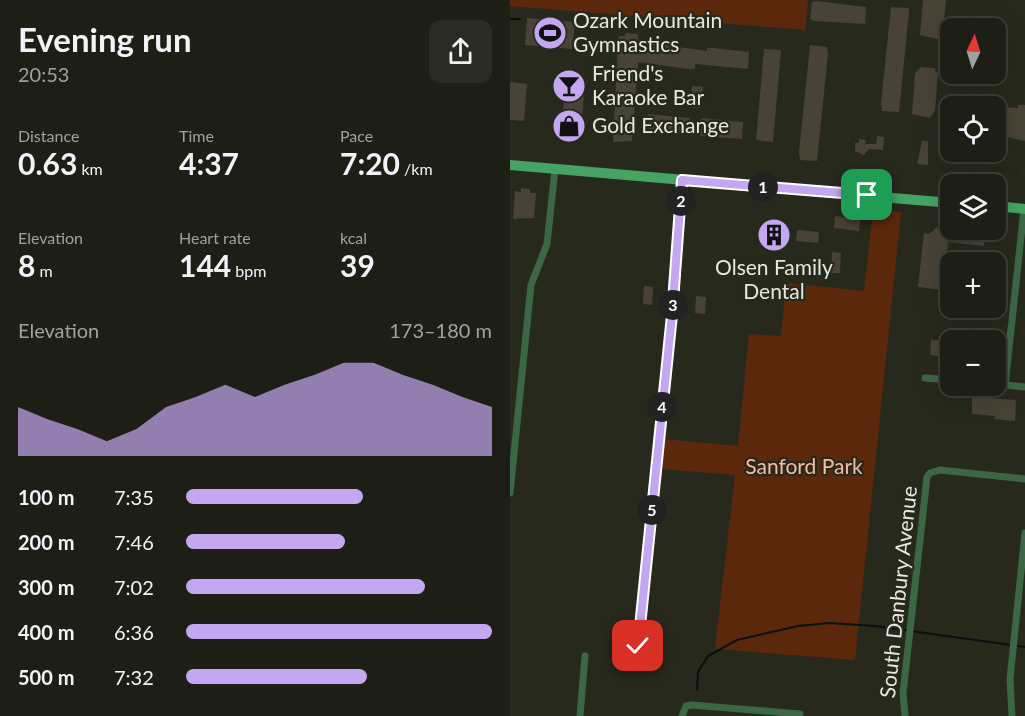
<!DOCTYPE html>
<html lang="en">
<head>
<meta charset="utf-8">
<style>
	:root { --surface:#1d1f16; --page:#2a2c23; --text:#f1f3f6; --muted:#a0a2a1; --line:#3b3d35; --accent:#c4a7f1 }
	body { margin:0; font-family:Lato,sans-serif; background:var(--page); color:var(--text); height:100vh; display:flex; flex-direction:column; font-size:22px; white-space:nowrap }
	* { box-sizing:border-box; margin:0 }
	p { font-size:20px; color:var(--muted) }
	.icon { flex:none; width:33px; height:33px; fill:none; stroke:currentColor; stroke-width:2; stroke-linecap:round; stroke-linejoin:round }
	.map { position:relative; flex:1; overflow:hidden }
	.side { display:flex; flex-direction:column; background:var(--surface); width:510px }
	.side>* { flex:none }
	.needle { width:39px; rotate:4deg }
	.controls { position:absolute; left:430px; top:18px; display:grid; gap:12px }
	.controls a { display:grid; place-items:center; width:66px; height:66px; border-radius:12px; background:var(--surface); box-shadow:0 6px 24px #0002,0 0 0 2px var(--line); font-size:30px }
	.pin { position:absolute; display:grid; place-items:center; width:51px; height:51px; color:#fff; margin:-26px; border-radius:12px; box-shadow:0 3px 9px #0006 }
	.km { position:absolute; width:30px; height:30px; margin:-15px; border-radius:50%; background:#222; color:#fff; font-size:16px; line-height:30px; text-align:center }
	.round { display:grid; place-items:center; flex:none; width:63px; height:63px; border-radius:12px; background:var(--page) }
	.head { display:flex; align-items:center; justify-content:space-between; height:102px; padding:0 18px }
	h1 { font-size:33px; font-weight:700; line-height:45px }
	.figures { display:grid; grid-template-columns:repeat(3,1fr); gap:9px; height:102px; padding:6px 18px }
	.figures div { display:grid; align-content:center }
	.figures b { font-size:30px; font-weight:700 }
	.figures small { font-size:16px; font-weight:400 }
	.figures p { font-size:16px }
	.chart { height:168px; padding:12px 18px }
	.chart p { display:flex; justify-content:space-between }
	.chart svg { width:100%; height:108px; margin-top:6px; fill:var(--accent); opacity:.7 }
	ul { padding:0 18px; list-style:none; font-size:20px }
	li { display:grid; grid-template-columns:96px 72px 1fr; align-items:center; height:45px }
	li i { height:15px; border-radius:8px; background:var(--accent) }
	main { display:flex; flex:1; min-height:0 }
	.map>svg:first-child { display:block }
	.green { fill:#5c280b }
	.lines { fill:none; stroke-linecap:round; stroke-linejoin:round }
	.stream { stroke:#061211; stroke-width:2 }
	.building { fill:#494236 }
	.minor { stroke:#3c6747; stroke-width:7 }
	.primary { stroke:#45a464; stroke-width:10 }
	.route-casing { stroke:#fff; stroke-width:12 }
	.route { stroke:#c4a7f1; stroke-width:8 }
	.labels { text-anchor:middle; stroke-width:4.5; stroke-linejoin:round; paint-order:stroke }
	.poi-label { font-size:21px; fill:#e7e9e1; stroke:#27291d; text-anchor:start }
	.park-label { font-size:21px; fill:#f5bda2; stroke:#27291d }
	.street-label { font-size:21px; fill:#e7e9e1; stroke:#27291d }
</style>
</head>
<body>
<main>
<section class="side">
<div class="head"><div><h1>Evening run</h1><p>20:53</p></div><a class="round"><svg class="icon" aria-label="share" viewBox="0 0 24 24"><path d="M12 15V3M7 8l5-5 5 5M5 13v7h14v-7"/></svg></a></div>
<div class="figures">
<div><p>Distance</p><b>0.63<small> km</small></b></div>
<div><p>Time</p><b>4:37</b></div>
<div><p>Pace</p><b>7:20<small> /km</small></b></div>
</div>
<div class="figures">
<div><p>Elevation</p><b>8<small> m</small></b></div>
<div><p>Heart rate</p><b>144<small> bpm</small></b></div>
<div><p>kcal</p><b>39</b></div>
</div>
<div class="chart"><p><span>Elevation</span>173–180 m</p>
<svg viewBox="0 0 160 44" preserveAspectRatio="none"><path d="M0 44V24L10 29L20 33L30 38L40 33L50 24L60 20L70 15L80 20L90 15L100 11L110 6L120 6L130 11L140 15L150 20L160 24V44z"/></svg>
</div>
<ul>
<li><b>100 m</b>7:35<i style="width:58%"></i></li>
<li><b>200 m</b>7:46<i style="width:52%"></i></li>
<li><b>300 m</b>7:02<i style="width:78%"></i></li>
<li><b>400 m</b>6:36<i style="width:100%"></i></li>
<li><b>500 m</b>7:32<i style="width:59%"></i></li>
</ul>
</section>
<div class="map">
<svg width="515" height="716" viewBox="0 0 515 716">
	<rect width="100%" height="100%" fill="#27291d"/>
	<!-- green -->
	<path class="green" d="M0,0H298L295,30L0,6Z
		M363,209L391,212L345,660L205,649L225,475L150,469L153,439L228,446L239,334L271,336L276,283L354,291Z"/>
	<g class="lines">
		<!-- stream -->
		<path class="stream" d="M0,19H10
			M187,690L188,672L198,656L227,640L288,626L319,623L365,626L515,647"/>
	</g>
	<!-- building -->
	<path class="building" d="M413,0H436L433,32L428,39L410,35Z
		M306,1L356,7L355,24L304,21L300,19L302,2Z
		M381,7L398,8L399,12L389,112L372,111L371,103Z
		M17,18L65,22L62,49L15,45Z
		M466,18L481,19L484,22L483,28H461L462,20Z
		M115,33L128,34V49H139L140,45L147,44L197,51V48H203L239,52L238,69L185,64V69H178L128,62L122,141L103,142L108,43L109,36H115Z
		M300,45L317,47L318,54L307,161L290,160L289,152Z
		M254,49L271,50L263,142L246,140Z
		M410,67L425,68V71L428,72L425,111L420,118L402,114L405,74Z
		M56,79L75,81L71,132L51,131Z
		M0,82L17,84L14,121L0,120Z
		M182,86L193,87L191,108L180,107Z
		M458,97L484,103L483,106H454V100H458Z
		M508,105H515V141L489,135L492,107L508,108Z
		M138,114L180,118L179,135L137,131Z
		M191,118L233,122L232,139L190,136Z
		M367,136L374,137L373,150L359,149L354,155L345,151V143H349V139L356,140L355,144H366Z
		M412,141H418V165L407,164Z
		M11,188L20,189V193H26L24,218L3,219L5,191L11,192Z
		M335,215L350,219L349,231L324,228L325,216L335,217Z
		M261,227L276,230L275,240L266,239L265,243L252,245L253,230H261Z
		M427,227L434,235L448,237V230H475L477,242H474V246L438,242L433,290L408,287L414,233L419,234Z
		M287,230L309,232L308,243L286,241Z
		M322,252L331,253L330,273H321Z
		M134,286L143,287L142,305L133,304Z
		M186,296L196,297L195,314L185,313Z
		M421,340L441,341V355H437V358L420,355Z
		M462,397L506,400L505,421L484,419L485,416L462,414Z"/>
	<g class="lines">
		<!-- minor -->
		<path class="minor" d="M415,378L441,380
			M486,384L515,387
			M495,385L514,209
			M0,493L21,285L37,244L45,169
			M128,646L162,315L172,180
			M70,716L75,656
			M172,716L176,706L182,705L290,714
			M395,716L393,693L417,477L420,473L430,470L515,479
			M502,716L500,679L515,533"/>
		<!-- primary -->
		<path class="primary" d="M0,165L441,203
			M486,206L515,209"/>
	</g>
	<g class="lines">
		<defs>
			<path id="route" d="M128,646L162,315L172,180L357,195"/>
		</defs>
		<!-- route casing -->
		<use href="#route" class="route-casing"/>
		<!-- route -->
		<use href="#route" class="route"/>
	</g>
	<!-- icons -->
	<defs>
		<symbol id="stadium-disc" viewBox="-11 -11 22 22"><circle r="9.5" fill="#c4a7f1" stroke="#27291d"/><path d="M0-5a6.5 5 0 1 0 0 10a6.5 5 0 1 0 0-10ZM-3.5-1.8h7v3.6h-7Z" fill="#111"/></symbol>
		<symbol id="bar-disc" viewBox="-11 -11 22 22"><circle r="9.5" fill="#c4a7f1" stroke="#27291d"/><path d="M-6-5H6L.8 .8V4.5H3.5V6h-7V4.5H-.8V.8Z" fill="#111"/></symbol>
		<symbol id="shop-disc" viewBox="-11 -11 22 22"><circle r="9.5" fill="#c4a7f1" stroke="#27291d"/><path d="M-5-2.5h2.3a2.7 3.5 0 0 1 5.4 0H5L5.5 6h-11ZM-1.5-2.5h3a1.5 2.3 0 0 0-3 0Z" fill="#111"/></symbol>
		<symbol id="building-disc" viewBox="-11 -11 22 22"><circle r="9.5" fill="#c4a7f1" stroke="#27291d"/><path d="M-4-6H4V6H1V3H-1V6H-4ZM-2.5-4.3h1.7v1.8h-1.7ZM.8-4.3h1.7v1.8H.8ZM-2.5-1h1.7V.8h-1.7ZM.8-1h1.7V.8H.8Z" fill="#111"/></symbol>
	</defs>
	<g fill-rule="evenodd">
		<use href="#stadium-disc" x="21" y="14" width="38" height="38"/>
		<use href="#bar-disc" x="40" y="67" width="38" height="38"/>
		<use href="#shop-disc" x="40" y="107" width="38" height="38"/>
		<use href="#building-disc" x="245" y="216" width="38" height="38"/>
	</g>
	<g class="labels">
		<!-- poi labels -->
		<g class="poi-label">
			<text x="63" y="28">Ozark Mountain<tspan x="63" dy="24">Gymnastics</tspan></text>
			<text x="82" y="81">Friend's<tspan x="82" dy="24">Karaoke Bar</tspan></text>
			<text x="82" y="133">Gold Exchange</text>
			<text x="264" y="275" text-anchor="middle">Olsen Family<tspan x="264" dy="24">Dental</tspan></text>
		</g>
		<!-- park labels -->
		<g class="park-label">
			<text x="294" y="474">Sanford Park</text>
		</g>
		<!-- street labels -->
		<g class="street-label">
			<text transform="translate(389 592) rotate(-84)" y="7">South Danbury Avenue</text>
		</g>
	</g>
</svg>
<div class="controls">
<a><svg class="needle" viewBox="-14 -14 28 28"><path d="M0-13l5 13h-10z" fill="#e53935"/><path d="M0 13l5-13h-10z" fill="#a0a2a1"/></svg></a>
<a><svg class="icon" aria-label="locate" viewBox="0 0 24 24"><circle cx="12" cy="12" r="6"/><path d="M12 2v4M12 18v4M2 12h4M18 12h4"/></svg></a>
<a><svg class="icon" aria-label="layers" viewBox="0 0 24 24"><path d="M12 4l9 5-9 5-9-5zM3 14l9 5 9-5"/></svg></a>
<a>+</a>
<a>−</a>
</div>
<div class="pin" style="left:357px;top:195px;background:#1e9e55"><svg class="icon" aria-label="arrive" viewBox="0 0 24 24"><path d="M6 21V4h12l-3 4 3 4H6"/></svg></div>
<div class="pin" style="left:128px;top:646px;background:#d93025"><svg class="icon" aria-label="check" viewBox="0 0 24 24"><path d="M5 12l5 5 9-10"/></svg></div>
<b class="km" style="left:253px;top:187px">1</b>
<b class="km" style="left:171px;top:201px">2</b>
<b class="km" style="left:163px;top:305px">3</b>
<b class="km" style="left:152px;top:407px">4</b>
<b class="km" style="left:142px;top:510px">5</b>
</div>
</main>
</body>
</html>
